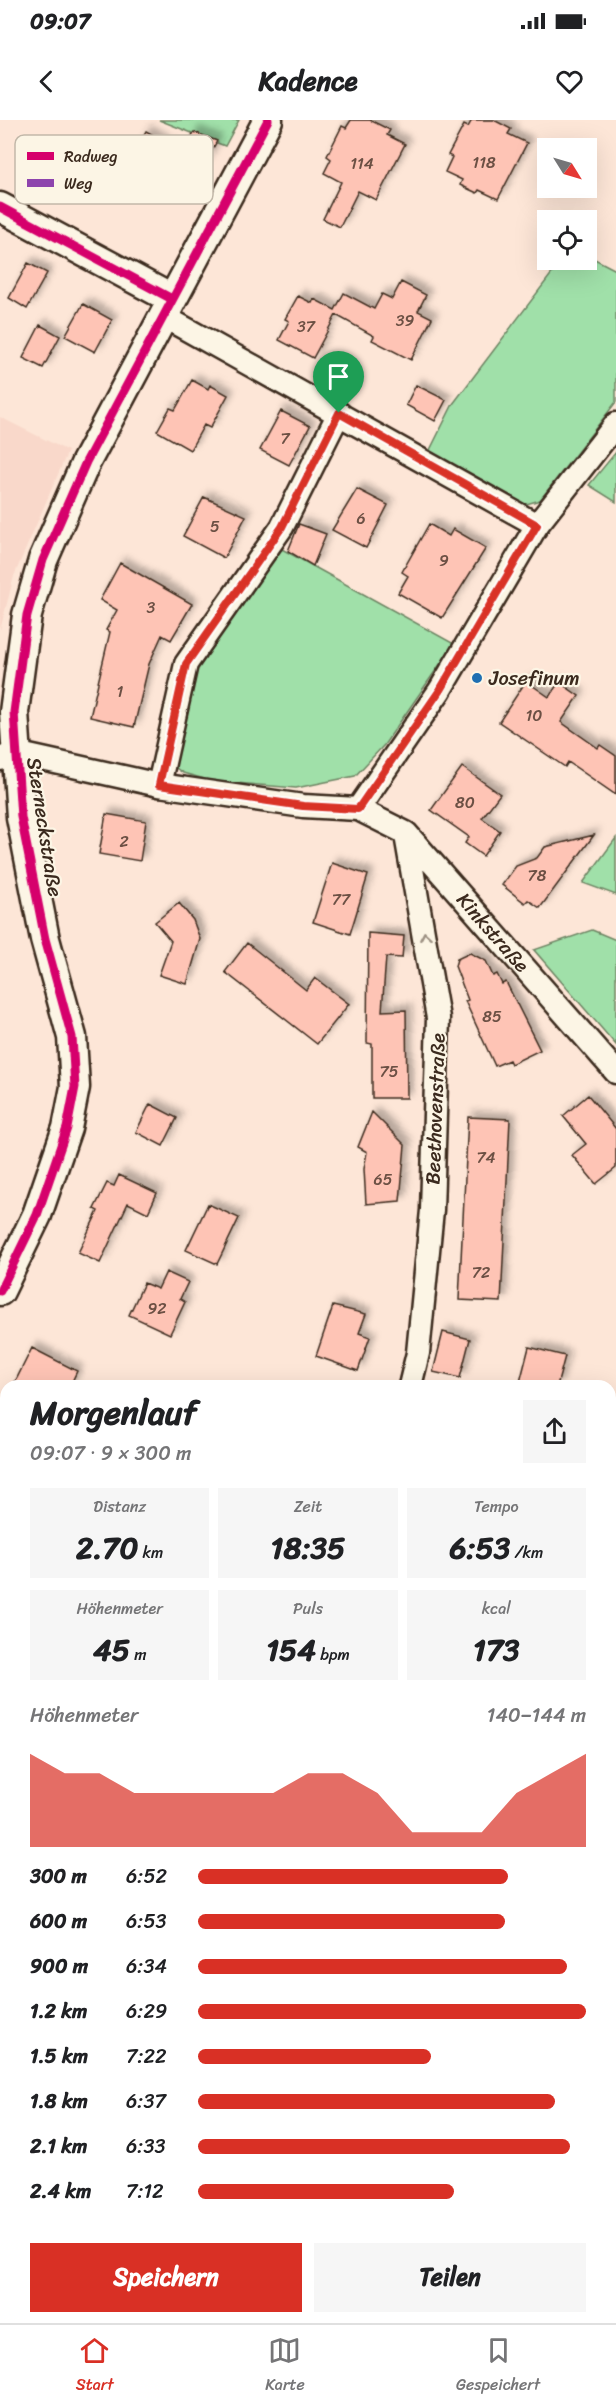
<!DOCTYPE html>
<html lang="de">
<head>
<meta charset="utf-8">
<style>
	:root { --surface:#fff; --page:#f6f6f6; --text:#202124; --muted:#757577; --line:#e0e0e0; --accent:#d93025 }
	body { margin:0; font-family:Sriracha,sans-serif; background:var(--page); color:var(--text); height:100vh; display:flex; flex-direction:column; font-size:22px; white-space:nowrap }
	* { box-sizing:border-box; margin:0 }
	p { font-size:20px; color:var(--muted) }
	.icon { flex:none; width:33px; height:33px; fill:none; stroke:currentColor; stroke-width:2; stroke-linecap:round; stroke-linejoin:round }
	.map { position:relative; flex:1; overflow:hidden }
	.panel { position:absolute; left:0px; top:1260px; width:616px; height:944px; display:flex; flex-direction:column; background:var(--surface); border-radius:18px 18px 0 0; box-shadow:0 6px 24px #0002 }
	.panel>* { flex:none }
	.needle { width:39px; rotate:127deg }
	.controls { position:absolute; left:537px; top:18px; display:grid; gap:12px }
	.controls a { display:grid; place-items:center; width:60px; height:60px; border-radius:0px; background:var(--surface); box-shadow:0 6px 24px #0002; font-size:30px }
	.pin { position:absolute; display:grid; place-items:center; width:51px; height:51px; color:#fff; margin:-62px -26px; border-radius:50% 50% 50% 0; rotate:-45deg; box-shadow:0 0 6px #0007 }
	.pin .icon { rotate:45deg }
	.round { display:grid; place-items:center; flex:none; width:63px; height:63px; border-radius:0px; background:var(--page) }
	.head { display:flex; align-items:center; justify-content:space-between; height:102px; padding:0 30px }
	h1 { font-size:33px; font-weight:700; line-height:45px }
	.figures { display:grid; grid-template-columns:repeat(3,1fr); gap:9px; height:102px; padding:6px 30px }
	.figures div { display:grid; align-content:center; border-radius:0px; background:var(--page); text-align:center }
	.figures b { font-size:30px; font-weight:700 }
	.figures small { font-size:16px; font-weight:400 }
	.figures p { font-size:16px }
	.chart { height:168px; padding:12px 30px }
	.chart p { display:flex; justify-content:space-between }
	.chart svg { width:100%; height:108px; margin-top:6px; fill:var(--accent); opacity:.7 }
	.cta { display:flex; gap:12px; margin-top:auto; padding:12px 30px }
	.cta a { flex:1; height:69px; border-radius:0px; background:var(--accent); color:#fff; font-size:24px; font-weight:700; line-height:69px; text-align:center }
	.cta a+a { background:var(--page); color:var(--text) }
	ul { padding:0 30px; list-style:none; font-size:20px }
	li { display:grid; grid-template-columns:96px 72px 1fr; align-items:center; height:45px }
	li i { height:15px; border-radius:8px; background:var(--accent) }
	.status { display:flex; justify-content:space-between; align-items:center; height:42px; padding:0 30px; background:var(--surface); direction:ltr }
	.status svg { height:16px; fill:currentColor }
	header { display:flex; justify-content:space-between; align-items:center; height:78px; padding:0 30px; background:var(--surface); font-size:27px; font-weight:700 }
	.tabs { display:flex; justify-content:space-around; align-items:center; height:84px; border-top:2px solid var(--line); background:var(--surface); font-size:16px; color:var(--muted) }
	.tabs a { display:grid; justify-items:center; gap:3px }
	.tabs .selected { color:var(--accent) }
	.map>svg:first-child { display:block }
	.built { fill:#f9d8ca }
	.green { fill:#a0e0a9; stroke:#6e8564; stroke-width:1.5 }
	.building { fill:#fec4b5; stroke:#3b2a1e; stroke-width:1.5; filter:url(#shadow) }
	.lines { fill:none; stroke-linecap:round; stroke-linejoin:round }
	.minor-casing { stroke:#3b2a1e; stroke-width:27 }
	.tertiary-casing { stroke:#3b2a1e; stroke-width:33 }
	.minor { stroke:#fcf5e5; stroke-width:22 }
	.tertiary { stroke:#fcf5e5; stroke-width:28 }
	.quiet { stroke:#8e44ad; stroke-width:8; stroke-dasharray:15 8; stroke-linecap:butt }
	.cycleway-casing { stroke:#fcf5e5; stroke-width:13 }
	.cycleway { stroke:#d6006c; stroke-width:9 }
	.oneway { stroke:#9c9082 }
	.route-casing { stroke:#fff; stroke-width:12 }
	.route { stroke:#d93025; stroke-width:8 }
	.poi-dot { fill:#1f6fb2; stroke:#fcf5e5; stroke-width:2 }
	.labels { text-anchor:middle; stroke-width:4.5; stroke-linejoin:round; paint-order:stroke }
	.number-label { font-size:16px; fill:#6c5044 }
	.poi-label { font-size:20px; fill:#3b2a1e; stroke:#fcf5e5; text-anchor:start }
	.street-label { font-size:20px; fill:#3b2a1e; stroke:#fcf5e5 }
	.key { fill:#fcf5e5; stroke:#c2b8a9; stroke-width:1.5 }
	.key-label { font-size:16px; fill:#3b2a1e }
</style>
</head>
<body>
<div class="status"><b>09:07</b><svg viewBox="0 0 49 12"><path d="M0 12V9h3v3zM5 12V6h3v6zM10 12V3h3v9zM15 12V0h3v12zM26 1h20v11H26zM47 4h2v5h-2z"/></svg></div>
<header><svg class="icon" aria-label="back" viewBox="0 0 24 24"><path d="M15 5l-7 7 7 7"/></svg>Kadence<svg class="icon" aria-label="heart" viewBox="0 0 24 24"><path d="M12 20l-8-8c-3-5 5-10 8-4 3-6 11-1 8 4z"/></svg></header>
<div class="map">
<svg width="616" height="2203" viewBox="0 0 616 2203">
	<defs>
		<filter id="shadow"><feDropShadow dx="5.5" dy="-5.5" stdDeviation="3" flood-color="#0004"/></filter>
	</defs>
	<rect width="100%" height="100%" fill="#fde6d7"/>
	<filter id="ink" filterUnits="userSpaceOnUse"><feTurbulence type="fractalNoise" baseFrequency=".0167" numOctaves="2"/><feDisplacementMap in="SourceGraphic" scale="12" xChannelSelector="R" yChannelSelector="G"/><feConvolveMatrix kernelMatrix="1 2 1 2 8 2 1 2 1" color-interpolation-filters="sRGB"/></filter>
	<g filter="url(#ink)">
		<!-- built -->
		<path class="built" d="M0,297L68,331L14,456L0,510Z"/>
		<!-- green -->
		<path class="green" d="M159,0H239L225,26Z
			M587,135L616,150V282L540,380L523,385L429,332L453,284L562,140H586Z
			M616,332V382L589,365Z
			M280,428L454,524L384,625L355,656L296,668L212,661L183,653L176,648L175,638L196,552Z
			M616,718V775L583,763Z
			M592,810L616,820V925L534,830Z"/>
		<!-- building -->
		<path class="building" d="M351,0H370L390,10L387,15L405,24L376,80L358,71L340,107L323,99L341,62L324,53L331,39L327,36L342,6L346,8Z
			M472,0H494L511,9L508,14L527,23L498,79L479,70L477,73L460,65L462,60L445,52L452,37L448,35L464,5L468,7Z
			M146,11L180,30L161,64L127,45Z
			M194,12L217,21L204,45L183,34Z
			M28,143L47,153L27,189L9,178Z
			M401,162L426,175L418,191L432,198L411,240L372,220L374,216L336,195L313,238L279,220L289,201L285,199L298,176L312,183L314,179L335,190L344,173L374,189L382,174L392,179Z
			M83,184L112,200L95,232L65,216Z
			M40,205L60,216L43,248L23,238Z
			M192,260L208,269L210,265L228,275L210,308L204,305L190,330L157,311L170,288L175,290Z
			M416,265L446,280L435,301L406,285Z
			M281,291L310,306L289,345L260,330Z
			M357,369L388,385L366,428L332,410Z
			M204,377L246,396L224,438L183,416Z
			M299,404L326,414L313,446L288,431Z
			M429,404L449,416L453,409L486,428L442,498L398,473L408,456L402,452Z
			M120,443L192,484L171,520L162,515L149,544L134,607L90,597L110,512L106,510L117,490L100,480Z
			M526,561L549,577L559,562L579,576L561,602L598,628L600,625L616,636V675L568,642L565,647L499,602Z
			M462,647L500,674L482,698L500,711L483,736L465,723L469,717L431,690Z
			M106,694L146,701L140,741L99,734Z
			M594,715L540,788L528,780L525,783L502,765L516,746L537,738L545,727Z
			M332,743L368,755L350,814L313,802Z
			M179,783L193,800L200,819L187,864L159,855L171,821L155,802Z
			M368,813L404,816L402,838L386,837L382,891L406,890L407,978H372V924L367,923Z
			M247,823L306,870L315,858L349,884L317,924L225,852Z
			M470,833L486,841L493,856L497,854L502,864L506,862L540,930L511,944L509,940L495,946L465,881L468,880L455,846L457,839Z
			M588,975L616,1009V1048L596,1064L572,1035L586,1024L563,996Z
			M150,984L177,998L163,1026L136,1012Z
			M372,992L405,1025L400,1081L366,1084L364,1049L367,1032L358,1027Z
			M468,997L510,999L501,1182L459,1180Z
			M119,1055L157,1073L148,1093L128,1083L100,1143L78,1133L98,1091L94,1089L107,1063L114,1066Z
			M208,1084L239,1098L217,1144L186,1130Z
			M166,1152L188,1162L180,1179L185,1182L170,1214L129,1195L144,1163L158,1169Z
			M333,1186L366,1194L359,1213L370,1217L358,1251L316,1236Z
			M443,1212L470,1219L460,1258L433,1252Z
			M529,1227L565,1236L557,1266H519Z
			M32,1228L77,1251L70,1266H13Z"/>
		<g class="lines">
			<defs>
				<g id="minor">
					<path d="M163,196L537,405"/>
					<path id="s1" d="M0,639L15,633L159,665L303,686L358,689L406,713L616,952"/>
					<path d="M159,665L186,544L282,407L339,293"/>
					<path d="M358,689L440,570L537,405L616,304"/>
					<path d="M406,715L438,898L432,1090L418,1233L410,1266"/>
					<path d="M0,1322L6,1326"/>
					<path d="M0,1689L6,1692"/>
					<path d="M610,1959L616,1935"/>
					<path d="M0,2039L6,2042"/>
					<path d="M610,2077L616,2076"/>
					<path d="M0,2196L6,2184"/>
					<path d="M518,2203L520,2198"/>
				</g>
				<path id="tertiary" d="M0,87L172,179
					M0,1171L37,1095L67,1008L75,967L72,917L45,819L21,697L14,592L27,495L43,440L86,342L268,0"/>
			</defs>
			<!-- minor casing -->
			<use href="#minor" class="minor-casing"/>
			<!-- tertiary casing -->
			<use href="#tertiary" class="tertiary-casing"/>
			<!-- minor -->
			<use href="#minor" class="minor"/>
			<!-- tertiary -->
			<use href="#tertiary" class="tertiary"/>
			<!-- quiet -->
			<path class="quiet" d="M610,1574L616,1577"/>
			<defs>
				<path id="cycleway" d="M0,87L172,179
					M0,1171L37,1095L67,1008L75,967L72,917L45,819L21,697L14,592L27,495L43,440L86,342L268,0"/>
			</defs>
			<!-- cycleway casing -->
			<use href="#cycleway" class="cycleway-casing"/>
			<!-- cycleway -->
			<use href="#cycleway" class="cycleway"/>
		</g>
		<!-- one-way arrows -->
		<defs><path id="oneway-chevron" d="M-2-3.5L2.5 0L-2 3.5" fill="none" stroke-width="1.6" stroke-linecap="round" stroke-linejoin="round" transform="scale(1.5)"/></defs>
		<use class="oneway" href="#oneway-chevron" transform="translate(425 816) rotate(-100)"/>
	</g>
	<g class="lines" filter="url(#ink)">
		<defs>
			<path id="route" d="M339,293L537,405L440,570L358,689L303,686L159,665L186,544L282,407Z"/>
		</defs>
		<!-- route casing -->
		<use href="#route" class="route-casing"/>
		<!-- route -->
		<use href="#route" class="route"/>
	</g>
	<!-- markers -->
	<circle class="poi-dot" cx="477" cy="558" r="6"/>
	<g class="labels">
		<!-- number labels -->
		<g class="number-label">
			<text x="484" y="48">118</text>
			<text x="362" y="49">114</text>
			<text x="405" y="206">39</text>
			<text x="306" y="212">37</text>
			<text x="285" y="324">7</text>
			<text x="361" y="404">6</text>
			<text x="215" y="412">5</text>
			<text x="444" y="446">9</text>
			<text x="151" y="493">3</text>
			<text x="120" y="577">1</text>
			<text x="534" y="601">10</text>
			<text x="465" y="688">80</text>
			<text x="124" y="727">2</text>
			<text x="537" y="761">78</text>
			<text x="341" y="785">77</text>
			<text x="492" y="902">85</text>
			<text x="389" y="957">75</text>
			<text x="486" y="1043">74</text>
			<text x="383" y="1065">65</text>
			<text x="481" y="1158">72</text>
			<text x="157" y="1194">92</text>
		</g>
		<!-- poi labels -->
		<g class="poi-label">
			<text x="489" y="565">Josefinum</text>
		</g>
		<!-- street labels -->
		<g class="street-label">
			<text transform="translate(45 707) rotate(81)" y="7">Sterneckstraße</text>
			<text dy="7" stroke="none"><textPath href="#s1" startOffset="550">Kinkstraße</textPath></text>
			<text transform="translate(435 989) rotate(-88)" y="7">Beethovenstraße</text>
		</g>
	</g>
	<!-- legend -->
	<rect x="15" y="15" width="198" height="69" rx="9" class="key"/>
	<rect x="27" y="32" width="27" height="8" fill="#d6006c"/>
	<rect x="27" y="59" width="27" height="8" fill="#8e44ad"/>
	<g class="key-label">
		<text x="64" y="42">Radweg</text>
		<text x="64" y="69">Weg</text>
	</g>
</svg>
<div class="controls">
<a><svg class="needle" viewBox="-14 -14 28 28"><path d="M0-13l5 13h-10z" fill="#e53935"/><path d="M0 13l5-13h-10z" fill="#757577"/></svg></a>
<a><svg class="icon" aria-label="locate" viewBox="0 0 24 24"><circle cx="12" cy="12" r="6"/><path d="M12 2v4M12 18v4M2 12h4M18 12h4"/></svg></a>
</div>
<div class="pin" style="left:339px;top:293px;background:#1e9e55"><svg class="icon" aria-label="arrive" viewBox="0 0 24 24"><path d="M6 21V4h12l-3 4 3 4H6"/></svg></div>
<section class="panel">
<div class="head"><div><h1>Morgenlauf</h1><p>09:07 · 9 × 300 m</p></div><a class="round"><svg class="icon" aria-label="share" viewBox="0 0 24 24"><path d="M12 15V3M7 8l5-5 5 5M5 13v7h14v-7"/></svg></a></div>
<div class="figures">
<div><p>Distanz</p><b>2.70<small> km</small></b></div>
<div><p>Zeit</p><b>18:35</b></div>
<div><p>Tempo</p><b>6:53<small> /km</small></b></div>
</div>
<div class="figures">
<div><p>Höhenmeter</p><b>45<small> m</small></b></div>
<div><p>Puls</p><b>154<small> bpm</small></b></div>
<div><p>kcal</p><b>173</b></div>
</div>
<div class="chart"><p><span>Höhenmeter</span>140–144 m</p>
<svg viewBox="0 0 160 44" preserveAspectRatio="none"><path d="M0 44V6L10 14L20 14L30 22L40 22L50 22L60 22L70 22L80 14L90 14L100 22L110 38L120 38L130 38L140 22L150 14L160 6V44z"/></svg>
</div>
<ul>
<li><b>300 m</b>6:52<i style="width:80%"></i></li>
<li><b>600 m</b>6:53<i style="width:79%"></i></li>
<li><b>900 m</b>6:34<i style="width:95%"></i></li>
<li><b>1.2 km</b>6:29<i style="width:100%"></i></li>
<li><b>1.5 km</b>7:22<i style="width:60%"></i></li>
<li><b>1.8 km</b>6:37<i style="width:92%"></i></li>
<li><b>2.1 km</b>6:33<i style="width:96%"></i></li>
<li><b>2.4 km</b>7:12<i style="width:66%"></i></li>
</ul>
<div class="cta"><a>Speichern</a><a>Teilen</a></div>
</section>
</div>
<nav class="tabs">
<a class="selected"><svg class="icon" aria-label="home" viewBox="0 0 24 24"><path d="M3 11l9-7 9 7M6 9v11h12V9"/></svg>Start</a>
<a><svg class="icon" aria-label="map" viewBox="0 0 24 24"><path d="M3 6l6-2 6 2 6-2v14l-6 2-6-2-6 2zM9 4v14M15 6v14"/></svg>Karte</a>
<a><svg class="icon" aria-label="saved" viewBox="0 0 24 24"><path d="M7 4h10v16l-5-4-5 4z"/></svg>Gespeichert</a>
</nav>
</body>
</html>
